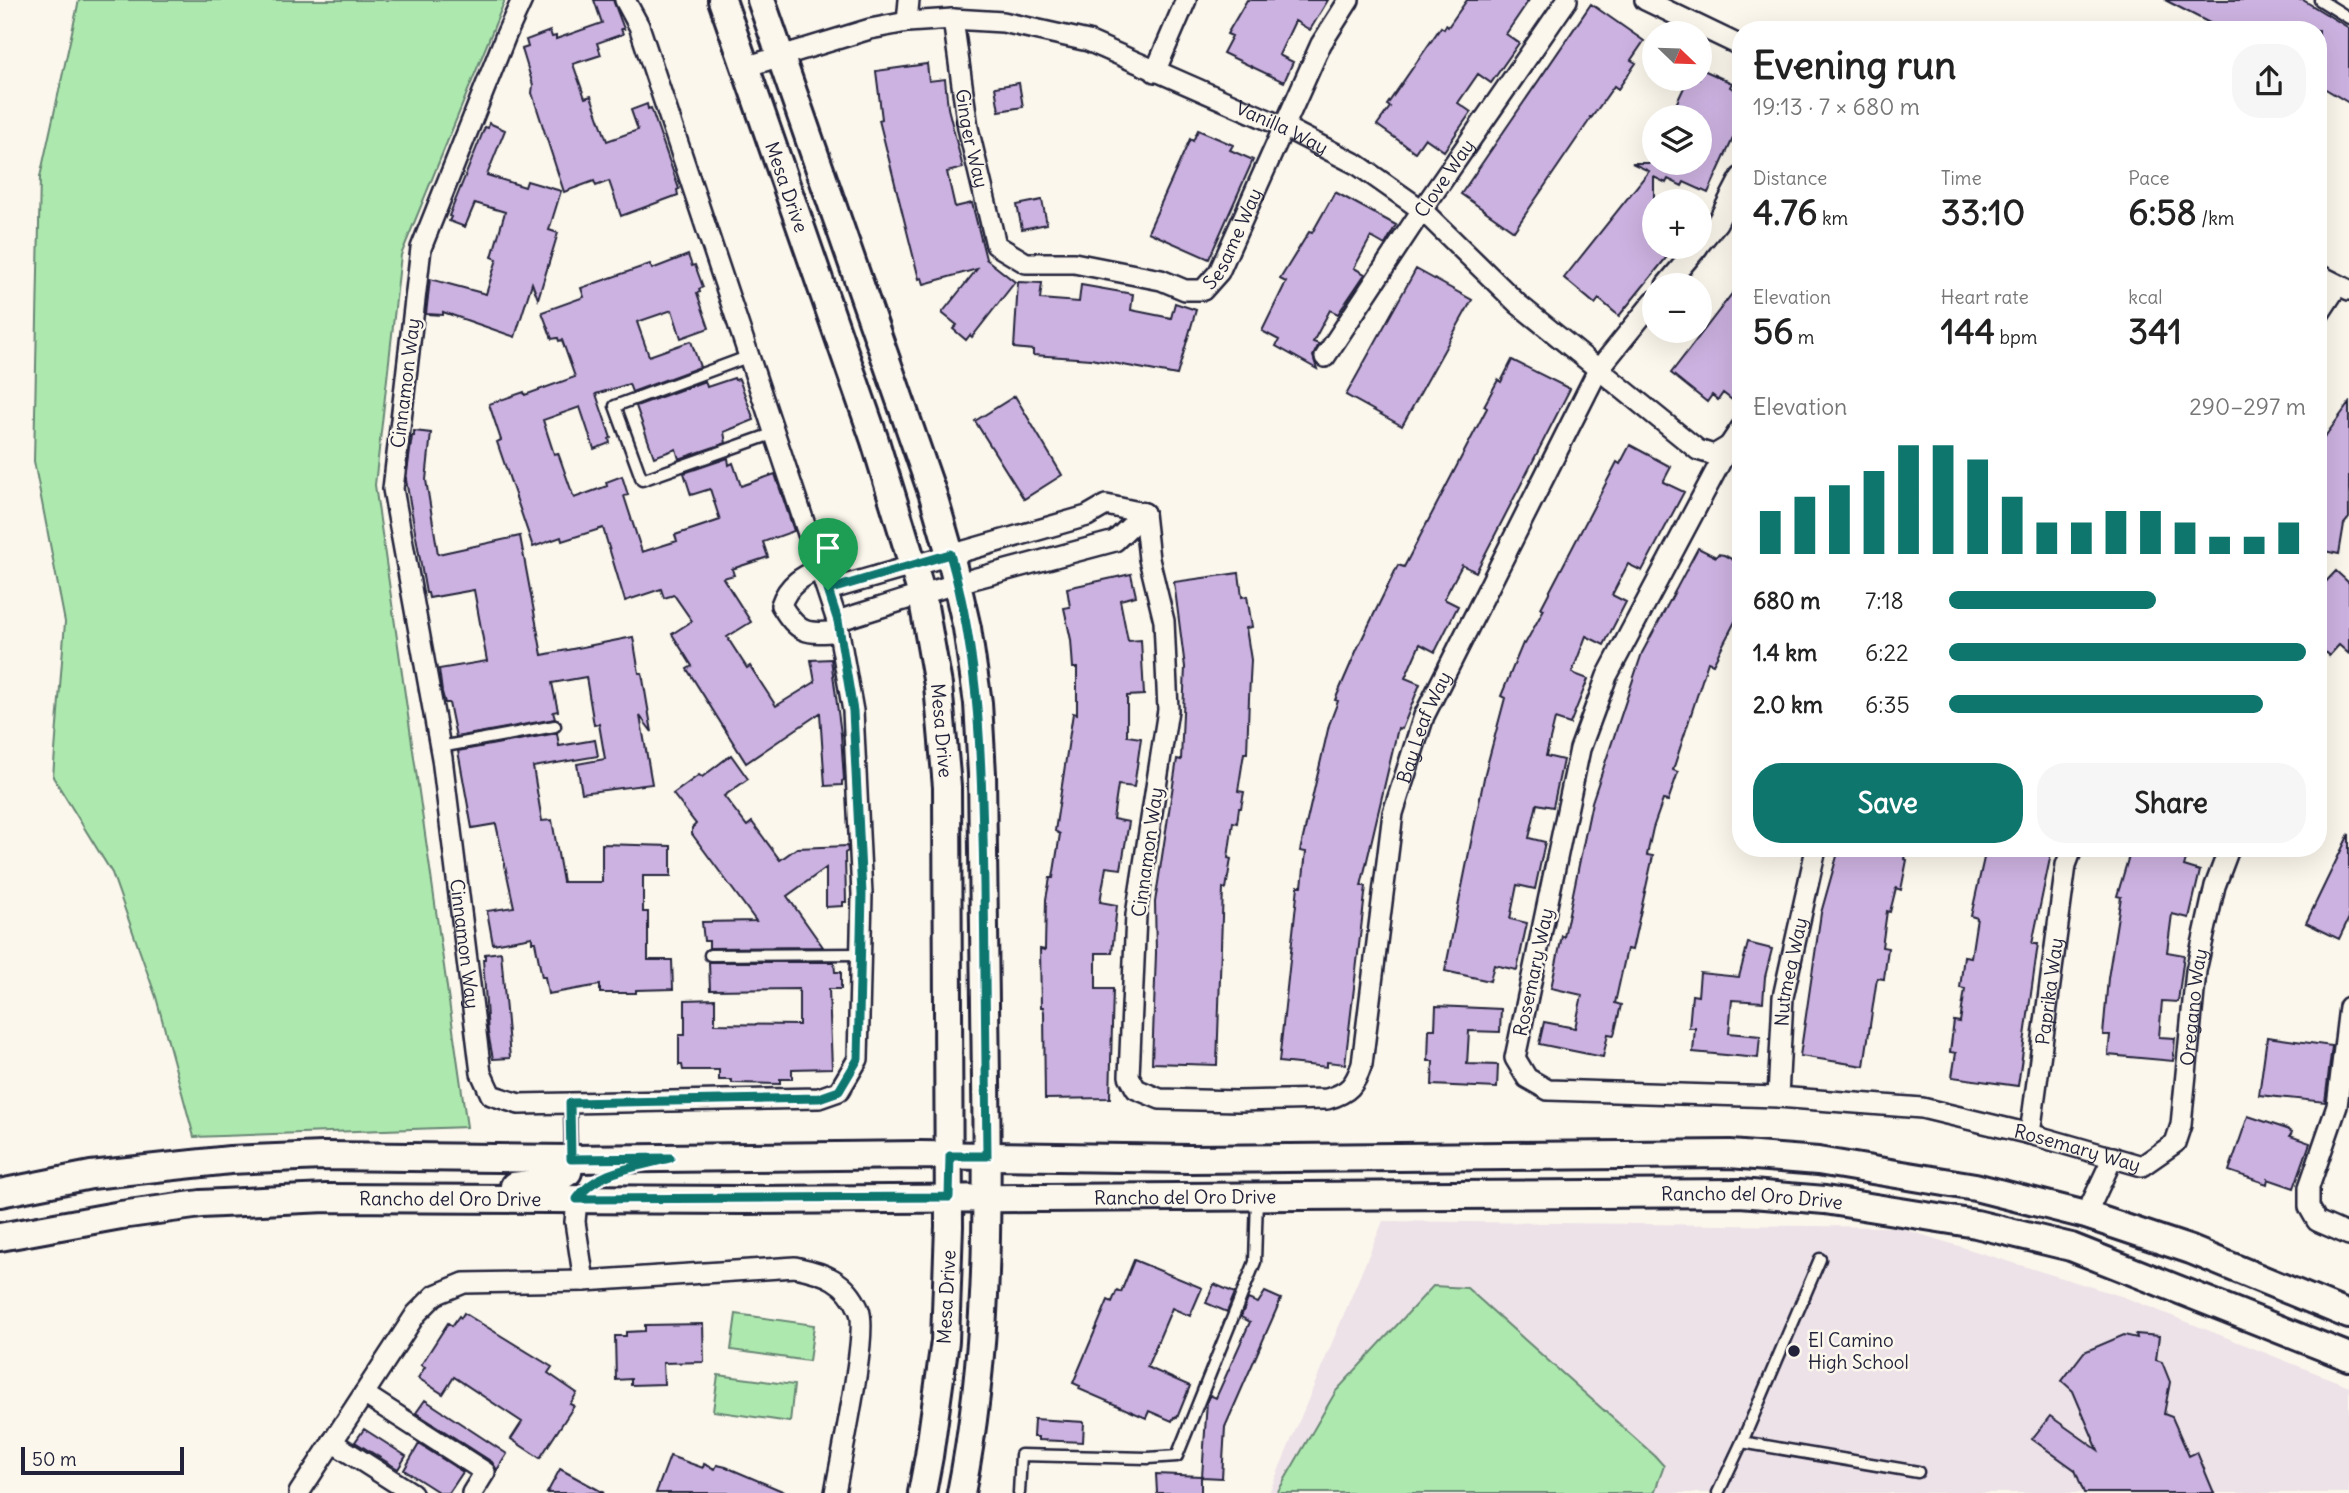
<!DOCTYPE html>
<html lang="en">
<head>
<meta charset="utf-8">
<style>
	:root { --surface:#fff; --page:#f6f6f6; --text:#222; --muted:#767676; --accent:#0f766e }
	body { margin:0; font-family:Delius,sans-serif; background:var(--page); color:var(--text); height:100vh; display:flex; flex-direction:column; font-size:26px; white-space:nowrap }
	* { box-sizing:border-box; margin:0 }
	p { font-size:23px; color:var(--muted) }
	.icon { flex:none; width:38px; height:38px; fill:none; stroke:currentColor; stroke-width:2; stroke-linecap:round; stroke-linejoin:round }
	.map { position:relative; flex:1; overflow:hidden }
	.side { position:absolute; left:1732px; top:21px; width:595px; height:836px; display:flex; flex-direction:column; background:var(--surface); border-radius:28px; box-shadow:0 7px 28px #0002 }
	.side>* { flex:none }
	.needle { width:46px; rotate:113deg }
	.controls { position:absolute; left:1642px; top:21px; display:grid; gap:14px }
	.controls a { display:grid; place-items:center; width:70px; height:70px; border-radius:50%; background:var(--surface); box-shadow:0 7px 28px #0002; font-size:35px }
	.scale { position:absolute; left:21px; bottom:18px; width:163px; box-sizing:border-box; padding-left:7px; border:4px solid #22223b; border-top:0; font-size:19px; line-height:24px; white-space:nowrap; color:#22223b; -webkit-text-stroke:5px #fbf7ec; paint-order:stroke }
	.pin { position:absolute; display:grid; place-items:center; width:60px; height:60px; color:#fff; margin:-72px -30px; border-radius:50% 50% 50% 0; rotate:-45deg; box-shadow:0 0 7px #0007 }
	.pin .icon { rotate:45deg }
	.round { display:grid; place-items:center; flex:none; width:74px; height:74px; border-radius:28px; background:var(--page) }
	.head { display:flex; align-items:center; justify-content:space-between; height:119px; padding:0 21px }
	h1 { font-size:38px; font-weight:700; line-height:52px }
	.metrics { display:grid; grid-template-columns:repeat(3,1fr); gap:10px; height:119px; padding:7px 21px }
	.metrics div { display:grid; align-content:center }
	.metrics b { font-size:35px; font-weight:700 }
	.metrics small { font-size:19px; font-weight:400 }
	.metrics p { font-size:19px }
	.chart { height:196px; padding:14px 21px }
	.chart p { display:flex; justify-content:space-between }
	.chart svg { width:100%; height:126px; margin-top:7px; stroke:var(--accent); stroke-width:6 }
	.primary-button { display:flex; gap:14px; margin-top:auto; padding:14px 21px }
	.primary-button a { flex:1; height:80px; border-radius:28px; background:var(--accent); color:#fff; font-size:28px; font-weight:700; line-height:80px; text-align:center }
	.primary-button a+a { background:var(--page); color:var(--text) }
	ul { padding:0 21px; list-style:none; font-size:23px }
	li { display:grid; grid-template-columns:112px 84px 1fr; align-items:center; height:52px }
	li i { height:18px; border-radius:9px; background:var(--accent) }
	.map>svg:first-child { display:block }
	.built { fill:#ede2e8 }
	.green { fill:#ade9ae; stroke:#688674; stroke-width:2 }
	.building { fill:#ccb2e0; stroke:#22223b; stroke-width:2 }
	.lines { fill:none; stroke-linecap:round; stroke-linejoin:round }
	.lane-casing { stroke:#22223b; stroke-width:15 }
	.street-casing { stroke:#22223b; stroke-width:24 }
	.secondary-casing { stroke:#22223b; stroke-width:32 }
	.lane { stroke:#fbf7ec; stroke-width:10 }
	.street { stroke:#fbf7ec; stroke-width:19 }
	.secondary { stroke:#fbf7ec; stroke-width:26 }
	.route-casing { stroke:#fff; stroke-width:14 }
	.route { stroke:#0f766e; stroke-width:9 }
	.poi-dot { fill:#22223b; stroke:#fbf7ec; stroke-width:2.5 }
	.labels { text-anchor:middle; stroke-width:5; stroke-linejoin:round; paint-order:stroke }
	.street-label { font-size:19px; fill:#22223b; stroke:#fbf7ec }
	.poi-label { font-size:19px; fill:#22223b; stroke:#fbf7ec; text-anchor:start }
</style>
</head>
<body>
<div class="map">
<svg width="2349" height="1493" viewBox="0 0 2349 1493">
	<rect width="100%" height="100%" fill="#fbf7ec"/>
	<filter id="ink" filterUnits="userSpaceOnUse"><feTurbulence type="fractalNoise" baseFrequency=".0143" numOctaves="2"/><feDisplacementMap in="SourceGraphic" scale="14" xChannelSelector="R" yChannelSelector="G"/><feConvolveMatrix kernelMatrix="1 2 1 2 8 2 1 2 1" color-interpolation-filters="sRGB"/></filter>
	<g filter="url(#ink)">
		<!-- built -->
		<path class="built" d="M1383,1221L1897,1227L2124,1297L2349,1386V1493H1269Z"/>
		<!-- green -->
		<path class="green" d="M79,0H505L401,255L375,485L467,1127L194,1137L156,997L112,873L53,777L65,622L34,461L40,177Z
			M1433,1286L1467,1288L1655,1456L1664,1466L1654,1493H1277L1336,1391Z
			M736,1314L814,1325L809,1361L731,1350Z
			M718,1375L794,1385L790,1422L713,1411Z"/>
		<!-- building -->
		<path class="building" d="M594,0H613L624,29H621L623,34L597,43L601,55L573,64L585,98L591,96L607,141L638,130L631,110L647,104L648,109L651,108L679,189L677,190L678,195L621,216L609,181L596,186L594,181L564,192L532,93L533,85L522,49L528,47L526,40L550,31L552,37L556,36V39L602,23Z
			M1247,0H1328L1310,30L1295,21L1279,55L1293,62L1284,82L1223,53L1232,36L1227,34Z
			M1467,0H1529L1506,34L1519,43L1491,83L1478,74L1458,103L1471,112L1444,151L1425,138L1415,152L1377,125L1390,107L1387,105L1441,27L1444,29L1446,25L1448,27Z
			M2165,0H2303L2349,28V103L2319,85V30H2223Z
			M1591,4L1644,41L1631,60L1636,63L1618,89L1614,86L1592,117H1589L1591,118L1514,231L1461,194Z
			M927,64L929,81L945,79L948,108L963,168L947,172L955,207L972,203L986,259L1015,282L972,337L970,335L966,340L953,329L957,325L942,313L977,269L924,284L922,278L919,279L879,120L882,119L876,71Z
			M1699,68L1732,83L1730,87L1741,94V121L1708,193L1684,182L1682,186L1668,179L1666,183L1654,177V247H1675L1619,316L1599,299L1595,304L1564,278L1649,171L1632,163H1699V117H1670L1688,79H1699Z
			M1019,83L1023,107L999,111L995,87Z
			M489,123L505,130L487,175L525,187L527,181L561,191L549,230L558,233L538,299L532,283L515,337L443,312V315L426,314L430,279L486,294L497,259L492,257L505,212L475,203L465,227L449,221L451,217L449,216L485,127L488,128Z
			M1198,130L1233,145L1230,150L1253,160L1209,259L1148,232L1190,139L1193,141Z
			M1335,192L1396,225L1385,245L1371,237L1354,268L1365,274L1338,314L1330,310L1313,342L1319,344L1313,356L1317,369L1276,346L1279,340L1262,331L1286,282L1280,279L1309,232L1312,233Z
			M1042,200L1047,224L1022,229L1017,205Z
			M688,255L692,266L695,265L703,287L699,289L700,292L697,293L709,328L681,338L672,310L637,322L649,356L691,341L700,367L632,392L629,384L596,394L611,438L609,439L610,443L594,449L580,407L543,420L554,454L558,453L574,498L607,486L606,482L622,476L628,495L624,496L642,552L677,541L675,535L720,520L710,489L691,495L684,473L728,458L729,465L733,463L741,486L775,474L794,531L763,542L768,557L732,569L734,575L723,578L751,622L727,637L747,668L750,666L776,706L815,682L811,660L831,659L841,734L844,780L842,781V785L825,786L820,713L746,763L687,669L692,666L672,634L692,621L674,595L664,598L661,589L625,601L603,528L562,541L561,537L533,547L497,442L501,440L489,404L524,392L525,395L575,377L562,340L559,341L558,338L552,339L542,312L584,297L581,288L650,264L652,269Z
			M1416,269L1472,300L1402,426L1346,395Z
			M1018,282L1042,283L1040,299L1079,302L1081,285L1133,294L1131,310L1171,318L1175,303L1196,310L1177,375L1091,359L1033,355V350L1014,348Z
			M1741,282V407L1723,393L1718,400L1712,395L1707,402L1671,373Z
			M1512,360L1570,389L1476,572L1462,565L1444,599L1458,606L1435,652L1420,644L1405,678L1420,684L1402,729L1398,728L1361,886H1366L1345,1064L1327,1062V1067L1279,1062L1298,886H1302L1306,852L1300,851L1329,725L1338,701L1335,700L1358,647L1398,565L1404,567L1487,408L1484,406L1498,380L1501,382Z
			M734,378L735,380L739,379L754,420L724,432L726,443L679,459L676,449L654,457L636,406L705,381L707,387Z
			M1015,396L1062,475L1024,499L975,421Z
			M2349,403V518L2344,524L2339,554L2319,550V445Z
			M414,431L431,433L426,480L438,554L520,536L542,655L633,637L639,673H642L652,732L640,716L652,784L582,793L577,764L605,759L599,724L594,725L586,677L552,683L558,711L553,712L555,719L456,737L449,703H445L442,692L439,669L487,661L474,590L429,598L428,593H426L406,480L412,436H414Z
			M1630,445L1671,467L1663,482L1684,492L1642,571L1628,564L1612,595L1626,602L1604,645L1586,636L1572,673L1588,679L1570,724L1555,719L1546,756L1563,760L1553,807L1537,804L1529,838L1545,842L1535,889L1517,885L1510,919L1527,923L1517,970L1494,965L1490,981L1445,971L1485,773L1505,698L1501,696L1523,643L1525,644L1544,609L1541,608L1617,462L1620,464Z
			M1698,548L1716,557L1718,554L1724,555L1741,564V610L1713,664L1708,662L1673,770L1678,772L1668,801L1663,800L1653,828L1647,855L1653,856L1632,950L1627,949L1615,1003L1621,1005L1614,1035L1608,1034L1603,1057L1539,1044L1544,1022L1575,1028L1582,995L1551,988L1562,936L1564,937L1592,802L1642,653Z
			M2336,571L2349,583V654L2339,645L2329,656L2319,646V589Z
			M1239,573L1242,597L1247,596L1252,627L1246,628L1251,660L1249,698L1247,753H1244L1238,791L1244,792L1241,808H1239L1237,823L1233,822L1228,858L1231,859L1226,889L1223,888L1217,1065L1152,1063L1156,953L1155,902L1177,759L1181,760L1185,667L1174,582Z
			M1131,574L1136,596L1120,600L1128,641L1141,640L1144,695L1127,696V736L1141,738L1134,787L1118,785L1113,819L1129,822L1121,869L1106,867L1100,902L1117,905L1112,953H1096V989H1113L1110,1098L1045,1099L1044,1012L1043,1007H1041L1040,949L1045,950L1046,899L1050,878H1053L1060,834L1055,831L1073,713L1077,714V668H1073L1071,640L1064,608L1070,607L1067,588Z
			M557,733L559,746L595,740L598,756L533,767L542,821L552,820L563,882H602V844L671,846V876H643V912H648V960H672L673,989L636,990V993H600V985L548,994L545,977H542L535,942H532V937L493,944L487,911L514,907L496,824L472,828L458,751Z
			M731,755L748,779L724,796L747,826L752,822L780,860L797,848L847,846L848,851L845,853L846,902H843V906L826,907V868L787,896L823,947L709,948V941H704L702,922L756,921L692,834V828L696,824L673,794L699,775L702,777Z
			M2349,834V918L2339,939L2306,923Z
			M1839,849H1906L1904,859L1907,860L1901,890L1896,888L1890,912L1887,911L1882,947L1888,948L1884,979L1877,978L1864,1066L1800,1056L1821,913Z
			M1986,849H2052L2032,944H2038L2018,1086L1952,1077L1956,1053L1950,1052L1954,1021L1960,1022L1965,989L1960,988L1964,956L1971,957L1977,918L1971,916Z
			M2131,849H2189L2184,866L2200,871L2189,918L2172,914L2167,952L2184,955L2178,1002L2162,1001L2159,1037L2175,1038L2173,1061L2108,1055L2110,1035H2103L2108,978L2121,897L2117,896Z
			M1748,943L1772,949L1765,977L1763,1002L1732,1000L1729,1033L1760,1036L1758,1058L1693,1052L1695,1028H1689L1692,995L1698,996L1700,973L1739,977Z
			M501,952L510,1058L493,1059L488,1033L483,959H485V954Z
			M709,962H834L835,972H841V989H829L832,1068L792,1069V1079H780V1084L732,1083V1080H719V1070H683L682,1065H679V1035H685V1000L715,999V1024L799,1025V989L710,990Z
			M1436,1006L1501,1009L1500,1032L1469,1031L1467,1064L1498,1065L1497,1088L1432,1085L1433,1061H1428L1429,1029H1435Z
			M2267,1037L2332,1046L2325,1102L2259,1095Z
			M2248,1116L2287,1129L2292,1132L2290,1136L2310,1143L2294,1188L2268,1179L2267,1184L2229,1171Z
			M1134,1260L1202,1288L1190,1316L1172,1308L1147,1367L1190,1386L1177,1418L1174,1417L1172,1421L1149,1411L1146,1418L1079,1389L1080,1386L1073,1383L1108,1300L1112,1302L1117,1290L1121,1292Z
			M1214,1284L1235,1293L1227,1312L1206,1303Z
			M1265,1292L1281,1299L1225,1427L1222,1478L1202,1477L1207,1401L1210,1395L1216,1398L1250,1322L1241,1317L1248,1299L1258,1303Z
			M464,1313L552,1367L548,1373L577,1393L570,1404L574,1406L540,1458L511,1439L522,1422L454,1377L443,1394L418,1378L425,1367L421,1365L448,1323L452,1326L459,1316L461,1318Z
			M703,1324L704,1362L663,1363L664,1384L631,1385V1379L616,1380L615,1336H626V1332L645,1331V1325Z
			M2136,1334L2159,1336L2156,1360L2162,1362L2170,1382L2164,1414L2172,1417L2189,1456L2197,1452L2214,1493H2084L2075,1470L2032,1439L2050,1416L2098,1450L2073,1391L2062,1381L2084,1352L2124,1335L2137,1338Z
			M425,1400L507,1454L497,1470L492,1462L416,1413Z
			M1034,1419L1084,1422L1083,1442L1038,1440V1437H1033Z
			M364,1429L406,1456L398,1469L355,1442Z
			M419,1444L463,1472L449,1493H440L404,1470Z
			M670,1456L703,1468L704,1464L715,1469L717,1465L726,1467L787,1493H656Z
			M560,1469L604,1493H547Z
			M1156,1474L1201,1476V1493H1157Z"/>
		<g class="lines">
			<defs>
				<path id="lane" d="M2320,0L2349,18
					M750,356L615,406L642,480L775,433
					M440,747L555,726
					M710,955L861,954
					M570,1103L571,1159
					M1820,1259L1742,1442L1918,1472
					M1019,1493L1021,1455L1148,1458L1177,1456L1255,1262L1257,1198
					M1718,1493L1742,1442"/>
				<g id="street">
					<path id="s1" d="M522,0L506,35L421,248L393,489L442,758L481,1073L491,1095L519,1104L819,1098L839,1091L858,1059L862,894L853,711L837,621L639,26L625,0"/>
					<path d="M1645,0L1741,46"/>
					<path id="s2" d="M953,19L968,128L996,245L1026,263H1074L1161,280L1185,290H1203L1219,272L1321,44L1349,0"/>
					<path d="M907,22L909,0"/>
					<path id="s3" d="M745,67L870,29L907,22L953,19L1003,22L1088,41L1284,127L1358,165L1422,210L1518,304L1698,450L1714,455L1729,446"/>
					<path d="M1155,72L1186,0"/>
					<path d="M1699,245L1717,223L1741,177"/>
					<path d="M2319,275L2349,290"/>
					<path d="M1666,285L1698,247"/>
					<path d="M2319,314L2338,285"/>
					<path id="s4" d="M1325,357L1422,210L1567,0"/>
					<path id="s5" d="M1741,428L1729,446L1607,676L1580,749L1515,1058L1527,1078L1548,1090L1778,1097L1922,1108L2030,1134L2142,1166L2175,1143L2181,1125L2196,971L2215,886L2229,849"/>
					<path id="s6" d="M1144,513L1149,559L1164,621L1168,710L1136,915L1129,1076L1136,1089L1160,1099L1238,1101L1327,1099C1349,1093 1355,1085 1362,1064L1393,813L1424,716L1598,370L1654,301"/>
					<path d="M821,568C803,576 788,584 781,605C798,633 806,635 839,631"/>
					<path d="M828,590L1087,516L1106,505L1144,513"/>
					<path d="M837,621L958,583L1115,541L1144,513"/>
					<path d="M2349,1007L2337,1106L2309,1187V1207L2317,1221L2349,1235"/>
					<path id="s7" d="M1778,1097L1783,997L1816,849"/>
					<path id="s8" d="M2030,1134L2066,865L2072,849"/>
					<path d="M577,1199L575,1222L584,1281"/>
					<path d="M2086,1215L2113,1157"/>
					<path d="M364,1394L485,1472L472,1493"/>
					<path d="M332,1442L412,1493"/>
					<path d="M299,1493L416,1314L435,1295L464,1283L584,1281L795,1267C824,1273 846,1280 859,1310C869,1331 840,1462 835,1493"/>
				</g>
				<g id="secondary">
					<path id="s9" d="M722,0L875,441L922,595L938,685L947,787L949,1226L945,1341L929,1456L922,1493"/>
					<path d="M761,0L933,495L950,554L967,628L978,703L982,774C983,876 985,979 986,1081C988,1219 988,1357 961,1493"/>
					<path d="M514,1186L546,1182L559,1178L568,1172L571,1159"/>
					<path d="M0,1193L91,1175L230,1160L323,1156L571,1159L919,1155L1189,1159L1730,1154L1818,1161L1975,1187L2086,1215L2191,1250L2349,1315"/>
					<path id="s10" d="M0,1237L121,1215L201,1204L326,1198L743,1200L1740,1193L1825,1200L1976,1224L2071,1247L2349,1357"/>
				</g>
			</defs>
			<!-- lane casing -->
			<use href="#lane" class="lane-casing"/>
			<!-- street casing -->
			<use href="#street" class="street-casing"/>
			<!-- secondary casing -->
			<use href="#secondary" class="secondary-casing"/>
			<!-- lane -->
			<use href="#lane" class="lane"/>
			<!-- street -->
			<use href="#street" class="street"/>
			<!-- secondary -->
			<use href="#secondary" class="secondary"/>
		</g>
	</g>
	<g class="lines" filter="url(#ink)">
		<defs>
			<path id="route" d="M950,554C981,662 982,773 984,885C985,975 986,1066 987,1156H950L949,1197L577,1199C596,1170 639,1167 670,1158L571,1159L570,1103L819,1098L839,1091L858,1059L862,894L853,711L838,621L828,590Z"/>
		</defs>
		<!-- route casing -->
		<use href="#route" class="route-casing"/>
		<!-- route -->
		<use href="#route" class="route"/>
	</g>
	<!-- markers -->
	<circle class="poi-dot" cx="1794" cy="1351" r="7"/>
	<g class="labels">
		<!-- street labels -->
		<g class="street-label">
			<text dy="7" stroke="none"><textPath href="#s3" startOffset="564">Vanilla Way</textPath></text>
			<text dy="7" stroke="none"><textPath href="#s2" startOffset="121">Ginger Way</textPath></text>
			<text dy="7" stroke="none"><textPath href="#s4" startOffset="215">Clove Way</textPath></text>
			<text dy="7" stroke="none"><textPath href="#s9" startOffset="198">Mesa Drive</textPath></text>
			<text dy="7" stroke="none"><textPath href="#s2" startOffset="506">Sesame Way</textPath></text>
			<text transform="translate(405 383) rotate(-83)" y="7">Cinnamon Way</text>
			<text dy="7" stroke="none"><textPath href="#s6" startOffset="1172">Bay Leaf Way</textPath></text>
			<text dy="7" stroke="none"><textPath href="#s9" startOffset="765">Mesa Drive</textPath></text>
			<text transform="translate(1147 852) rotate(-82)" y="7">Cinnamon Way</text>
			<text dy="7" stroke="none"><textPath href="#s1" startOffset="971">Cinnamon Way</textPath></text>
			<text transform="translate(1533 972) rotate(-78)" y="7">Rosemary Way</text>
			<text dy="7" stroke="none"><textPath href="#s7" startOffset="126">Nutmeg Way</textPath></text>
			<text dy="7" stroke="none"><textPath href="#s8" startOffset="144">Paprika Way</textPath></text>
			<text dy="7" stroke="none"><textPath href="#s5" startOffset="1503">Oregano Way</textPath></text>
			<text dy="7" stroke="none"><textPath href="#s5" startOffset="1258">Rosemary Way</textPath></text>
			<text dy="7" stroke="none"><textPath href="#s10" startOffset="1188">Rancho del Oro Drive</textPath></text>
			<text dy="7" stroke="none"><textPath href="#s10" startOffset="453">Rancho del Oro Drive</textPath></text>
			<text dy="7" stroke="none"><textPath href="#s10" startOffset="1755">Rancho del Oro Drive</textPath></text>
			<text transform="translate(946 1297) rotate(-87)" y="7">Mesa Drive</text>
		</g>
		<!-- poi labels -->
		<g class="poi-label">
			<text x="1808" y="1347">El Camino<tspan x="1808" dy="22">High School</tspan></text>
		</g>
	</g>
</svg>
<div class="controls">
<a><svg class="needle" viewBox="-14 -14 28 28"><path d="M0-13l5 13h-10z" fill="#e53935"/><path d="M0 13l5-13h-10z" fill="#767676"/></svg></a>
<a><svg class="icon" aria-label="layers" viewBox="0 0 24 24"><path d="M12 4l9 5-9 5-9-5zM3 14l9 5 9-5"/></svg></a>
<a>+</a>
<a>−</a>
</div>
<div class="scale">50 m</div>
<div class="pin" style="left:828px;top:590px;background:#1e9e55"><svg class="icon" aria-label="arrive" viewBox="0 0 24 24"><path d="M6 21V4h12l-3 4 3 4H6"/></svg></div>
<section class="side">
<div class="head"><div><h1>Evening run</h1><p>19:13 · 7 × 680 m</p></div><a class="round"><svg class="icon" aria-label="share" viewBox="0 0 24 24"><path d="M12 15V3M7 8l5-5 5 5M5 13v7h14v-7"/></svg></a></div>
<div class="metrics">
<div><p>Distance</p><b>4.76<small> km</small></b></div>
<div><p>Time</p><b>33:10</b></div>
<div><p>Pace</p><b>6:58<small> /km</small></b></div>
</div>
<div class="metrics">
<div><p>Elevation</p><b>56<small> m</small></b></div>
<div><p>Heart rate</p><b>144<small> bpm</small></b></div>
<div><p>kcal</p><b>341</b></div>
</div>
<div class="chart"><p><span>Elevation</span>290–297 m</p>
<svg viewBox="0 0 160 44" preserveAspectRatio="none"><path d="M5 44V29M15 44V24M25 44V20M35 44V15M45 44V6M55 44V6M65 44V11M75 44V24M85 44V33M95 44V33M105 44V29M115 44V29M125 44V33M135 44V38M145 44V38M155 44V33"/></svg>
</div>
<ul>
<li><b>680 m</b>7:18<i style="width:58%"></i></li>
<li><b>1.4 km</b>6:22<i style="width:100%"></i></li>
<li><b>2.0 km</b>6:35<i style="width:88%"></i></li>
</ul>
<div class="primary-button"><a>Save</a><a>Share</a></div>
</section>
</div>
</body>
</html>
